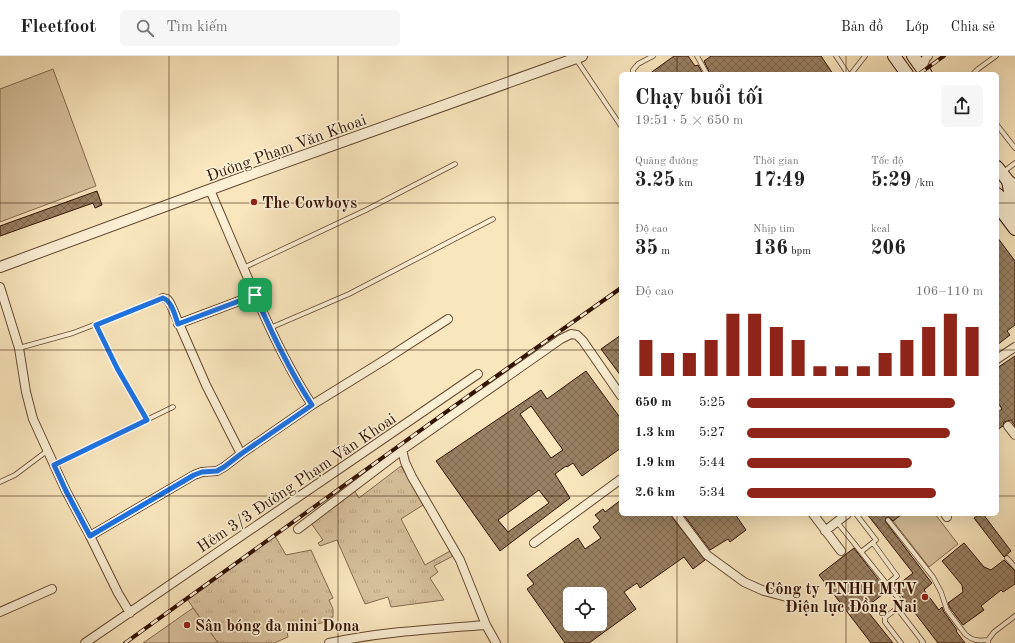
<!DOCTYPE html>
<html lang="vi">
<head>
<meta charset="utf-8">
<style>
	:root { --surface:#fff; --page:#f6f6f6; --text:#222; --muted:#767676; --line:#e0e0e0; --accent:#8f2418 }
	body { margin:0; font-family:"Old Standard TT",serif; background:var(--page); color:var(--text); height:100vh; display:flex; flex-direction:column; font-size:15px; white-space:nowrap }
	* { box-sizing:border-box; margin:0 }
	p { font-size:13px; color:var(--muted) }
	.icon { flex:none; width:22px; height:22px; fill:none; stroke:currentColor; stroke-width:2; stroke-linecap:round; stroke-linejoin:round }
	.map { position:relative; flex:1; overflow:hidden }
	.side { position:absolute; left:619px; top:16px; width:380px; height:444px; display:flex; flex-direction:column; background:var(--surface); border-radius:6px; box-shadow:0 4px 16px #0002 }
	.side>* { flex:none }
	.controls { position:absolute; left:563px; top:531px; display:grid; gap:8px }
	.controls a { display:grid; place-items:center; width:44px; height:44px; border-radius:6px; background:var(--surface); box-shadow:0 4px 16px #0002; font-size:20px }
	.pin { position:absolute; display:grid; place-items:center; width:34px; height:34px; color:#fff; margin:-17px; border-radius:8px; box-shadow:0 2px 6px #0006 }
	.round { display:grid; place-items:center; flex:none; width:42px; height:42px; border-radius:6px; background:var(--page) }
	.summary { display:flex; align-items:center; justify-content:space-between; height:68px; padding:0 16px }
	h1 { font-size:22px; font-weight:600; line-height:30px }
	.figures { display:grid; grid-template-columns:repeat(3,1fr); gap:6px; height:68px; padding:4px 16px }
	.figures div { display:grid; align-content:center }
	.figures b { font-size:20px; font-weight:600 }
	.figures small { font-size:11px; font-weight:400 }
	.figures p { font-size:11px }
	.chart { height:112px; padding:8px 16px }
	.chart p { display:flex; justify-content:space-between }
	.chart svg { width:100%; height:72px; margin-top:4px; stroke:var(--accent); stroke-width:6 }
	ul { padding:0 16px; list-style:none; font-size:13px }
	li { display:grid; grid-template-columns:64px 48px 1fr; align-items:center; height:30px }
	li i { height:10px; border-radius:5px; background:var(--accent) }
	header { display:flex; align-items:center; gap:24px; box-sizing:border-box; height:56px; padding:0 20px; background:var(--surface); border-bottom:1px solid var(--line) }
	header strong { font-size:19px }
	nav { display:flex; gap:22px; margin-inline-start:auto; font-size:14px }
	.search { width:280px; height:36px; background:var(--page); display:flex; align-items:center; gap:10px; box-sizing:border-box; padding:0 14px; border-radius:6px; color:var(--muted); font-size:15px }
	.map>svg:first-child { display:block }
	.grass { fill:url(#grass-tufts); stroke:#846a4f }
	.garden { fill:#d7c29d; stroke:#846a4f }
	.building { fill:url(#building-cross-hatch); stroke:#321301; fill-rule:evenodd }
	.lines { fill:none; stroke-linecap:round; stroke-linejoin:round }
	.service-casing { stroke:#644830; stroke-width:5.5 }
	.minor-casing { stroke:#644830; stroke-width:10 }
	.tertiary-casing { stroke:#644830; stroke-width:12 }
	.secondary-casing { stroke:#321301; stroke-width:14 }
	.service { stroke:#fbefd4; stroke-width:4 }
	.minor { stroke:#fbefd4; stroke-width:8 }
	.tertiary { stroke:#fbefd4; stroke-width:10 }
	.secondary { stroke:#fbefd4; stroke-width:12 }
	.rail-casing { stroke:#321301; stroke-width:4 }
	.rail { stroke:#fbefd4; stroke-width:2.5; stroke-dasharray:8; stroke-linecap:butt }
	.route-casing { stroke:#fff; stroke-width:8 }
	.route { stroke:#1a73e8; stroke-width:5 }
	.grid { fill:none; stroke:#321301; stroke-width:1; stroke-opacity:0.55 }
	.poi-dot { fill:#8f2418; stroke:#fbefd4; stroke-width:1.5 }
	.labels { text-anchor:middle; stroke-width:3.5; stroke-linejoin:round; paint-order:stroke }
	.street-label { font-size:16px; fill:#321301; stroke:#fbefd4 }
	.poi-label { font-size:16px; font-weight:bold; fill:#321301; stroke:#fbefd4; text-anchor:start }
</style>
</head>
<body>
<header>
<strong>Fleetfoot</strong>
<div class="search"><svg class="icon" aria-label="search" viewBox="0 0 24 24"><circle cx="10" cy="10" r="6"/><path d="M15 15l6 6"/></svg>Tìm kiếm</div>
<nav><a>Bản đồ</a><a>Lớp</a><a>Chia sẻ</a></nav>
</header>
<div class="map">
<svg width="1015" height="587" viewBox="0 0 1015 587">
	<defs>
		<pattern id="grass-tufts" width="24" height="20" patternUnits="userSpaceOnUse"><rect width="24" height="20" fill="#d7c29d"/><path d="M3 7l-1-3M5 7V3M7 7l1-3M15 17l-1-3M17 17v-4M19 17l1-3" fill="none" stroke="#b9a685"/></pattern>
		<pattern id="building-cross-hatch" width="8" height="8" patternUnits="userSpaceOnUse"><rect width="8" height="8" fill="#998163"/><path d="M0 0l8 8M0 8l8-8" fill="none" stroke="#7d684f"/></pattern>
	</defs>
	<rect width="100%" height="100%" fill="#f9e6bd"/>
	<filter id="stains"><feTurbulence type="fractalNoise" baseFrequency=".005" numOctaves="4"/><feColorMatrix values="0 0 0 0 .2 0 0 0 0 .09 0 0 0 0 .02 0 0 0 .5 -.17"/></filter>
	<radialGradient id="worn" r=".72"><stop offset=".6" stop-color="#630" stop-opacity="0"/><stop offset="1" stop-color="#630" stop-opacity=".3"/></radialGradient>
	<!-- grass -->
	<path class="grass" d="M401,410L423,449L401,463L425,509L450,495L453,500L434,510L438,516L430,522L444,544L391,551L388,541L365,548L337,484L320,490L318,487L323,484L311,467L354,434L359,442Z
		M275,480L286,499L311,494L333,542L329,544L333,553V561L325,562V566L287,576L288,581L274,587H218L187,543Z"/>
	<!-- garden -->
	<path class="garden" d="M53,13L96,130L0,166V33Z
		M902,458H935L958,488L929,511L893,465Z
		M193,552L218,587H143Z"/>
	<!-- building -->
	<path class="building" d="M674,0H688L695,10L698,9L703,18H649Z
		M711,0H821L833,18H710L704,5Z
		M97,135L102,149L95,152L93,147L0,180V170Z
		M997,181L1015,205V269L1007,275L1010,279L997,289Z
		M621,279V320L601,293Z
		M1015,300V370L1011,364L1007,365L1004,366L1003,370L997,374V357L1002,353L997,345V312Z
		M586,315L621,363V392L582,420L573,407L567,411L566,410L555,418L570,442L500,495L436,405L541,334L547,343ZM531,350L563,394L551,402L520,358ZM539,434L549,447L508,476L498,464Z
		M621,444V458H671L672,461L705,504L693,513L684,501L640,532L637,527L624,536L636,553L589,587H565L527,533L534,528L527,519L578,482L585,493L601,482L593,471L600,465L595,459L603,453L605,456ZM570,538H600V568H570Z
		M683,458H735L746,474L730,486L728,483L710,494Z
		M867,458H902L893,465L890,462L888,461L886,462L885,465L931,526L932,527L924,534L939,554L942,551L944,556L957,574L956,575L965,587H938L895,531L913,517Z
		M980,458H983L1011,495L1004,501L974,462Z
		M964,487L984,511L991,514L1004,504L1015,515V528L1003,536L1001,534L981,550L984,554L963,569L950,552L948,547L963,536L962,529L942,505Z
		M854,492L887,535L865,552L893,587H871L819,519Z"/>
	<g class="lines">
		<defs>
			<path id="service" d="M697,0L707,18
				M836,0L848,18
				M576,3L621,70
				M633,18V14L638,8L653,0
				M851,18L865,0
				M973,18L978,13L996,0
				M997,69L1015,92
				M1002,117L1015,107
				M243,212L366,154L455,108
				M96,269L117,312L147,364
				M270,272L349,238L493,163
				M19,292L73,277L163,242
				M54,409L173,351
				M0,426L15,419L47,395
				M856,458L876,484L861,496
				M888,464L933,521L941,536L947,554L965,578C973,585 978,585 988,584
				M837,466L898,542C902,554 891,555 885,562V566L901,587
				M873,487L897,520L887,528
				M1007,502L1015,511
				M897,552L923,586L922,587
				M988,587V584L994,576L1015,560"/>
			<path id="minor" d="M922,12L926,2L928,0
				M210,134C226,171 241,207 257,243C273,280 290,315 312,349
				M0,231L19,292L26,336L33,363L66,435L90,480L118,537L130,557
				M163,242L167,243L170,247L206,329L241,398
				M178,268L255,239
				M997,303L1015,291
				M1008,370L1015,379
				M676,458L707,499L744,526L764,535L794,543
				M813,458L841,495
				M945,458L947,461
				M298,473L402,394
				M825,475L847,458
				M90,480L194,419L202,416L217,415L224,411L241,398L312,349L383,305L448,263
				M534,487L621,423
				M0,556L52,533
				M85,587L478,318
				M329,587C381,576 434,573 486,569
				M496,587L486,569L460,504L412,421L405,406L402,394L561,283L571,278L577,279L583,285L621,340"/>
			<path id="tertiary" d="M0,211L244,121L582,0"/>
			<path id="secondary" d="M894,0L907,18
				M913,0L926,18
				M997,111L1008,125L1015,130
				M1008,125L1010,135L1015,144
				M997,138L1004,144L1015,159
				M997,149L1015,173"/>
		</defs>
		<!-- service casing -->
		<use href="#service" class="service-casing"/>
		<!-- minor casing -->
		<use href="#minor" class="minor-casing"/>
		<!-- tertiary casing -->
		<use href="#tertiary" class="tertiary-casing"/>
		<!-- secondary casing -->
		<use href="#secondary" class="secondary-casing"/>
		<!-- service -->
		<use href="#service" class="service"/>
		<!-- minor -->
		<use href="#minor" class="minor"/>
		<!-- tertiary -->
		<use href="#tertiary" class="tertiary"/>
		<!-- secondary -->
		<use href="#secondary" class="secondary"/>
		<defs>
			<path id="rail" d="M919,18L944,0
				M125,587L464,343L621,232"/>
		</defs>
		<!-- rail casing -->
		<use href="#rail" class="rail-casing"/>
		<!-- rail -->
		<use href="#rail" class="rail"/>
	</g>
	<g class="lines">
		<defs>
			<path id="route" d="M255,239C272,277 289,314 312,349L241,398L224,411L217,415L202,416L194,419L90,480L66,435L54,409L147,364L117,312L96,269L163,242C172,245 175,260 178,268Z"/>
		</defs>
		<!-- route casing -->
		<use href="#route" class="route-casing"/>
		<!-- route -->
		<use href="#route" class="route"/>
	</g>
	<!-- grid -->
	<path class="grid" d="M169,0V587M338,0V587M508,0V587M677,0V18M846,0V18M0,147H621M997,147H1015M0,294H621M997,294H1015M0,440H621M997,440H1015M677,458V587M846,458V587"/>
	<!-- markers -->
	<g class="poi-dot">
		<circle cx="254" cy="146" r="4"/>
		<circle cx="925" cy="541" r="4"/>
		<circle cx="187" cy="569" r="4"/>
	</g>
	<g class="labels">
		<!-- street labels -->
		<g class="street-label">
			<text transform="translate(286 91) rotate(-20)" y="6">Đường Phạm Văn Khoai</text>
			<text transform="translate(296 426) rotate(-34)" y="6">Hẻm 3/3 Đường Phạm Văn Khoai</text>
		</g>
		<!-- poi labels -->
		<g class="poi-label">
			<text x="262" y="152">The Cowboys</text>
			<text x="917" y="538" text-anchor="end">Công ty TNHH MTV<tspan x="917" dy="18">Điện lực Đồng Nai</tspan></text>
			<text x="195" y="575">Sân bóng đa mini Dona</text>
		</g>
	</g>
	<rect width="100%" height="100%" filter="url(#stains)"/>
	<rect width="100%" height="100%" fill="url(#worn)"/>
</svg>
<div class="controls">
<a><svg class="icon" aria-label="locate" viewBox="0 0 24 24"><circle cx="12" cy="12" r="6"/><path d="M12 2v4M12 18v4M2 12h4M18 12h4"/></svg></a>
</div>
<div class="pin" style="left:255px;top:239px;background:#1e9e55"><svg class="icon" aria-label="arrive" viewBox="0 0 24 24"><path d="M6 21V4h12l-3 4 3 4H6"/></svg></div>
<section class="side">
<div class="summary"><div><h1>Chạy buổi tối</h1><p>19:51 · 5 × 650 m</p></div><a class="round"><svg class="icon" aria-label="share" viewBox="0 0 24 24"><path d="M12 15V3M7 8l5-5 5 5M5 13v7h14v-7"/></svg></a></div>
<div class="figures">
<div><p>Quãng đường</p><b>3.25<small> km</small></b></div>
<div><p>Thời gian</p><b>17:49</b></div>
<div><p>Tốc độ</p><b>5:29<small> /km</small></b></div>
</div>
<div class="figures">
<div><p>Độ cao</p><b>35<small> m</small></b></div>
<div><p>Nhịp tim</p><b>136<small> bpm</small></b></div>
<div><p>kcal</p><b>206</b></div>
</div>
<div class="chart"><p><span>Độ cao</span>106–110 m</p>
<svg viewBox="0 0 160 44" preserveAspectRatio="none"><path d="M5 44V22M15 44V30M25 44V30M35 44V22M45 44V6M55 44V6M65 44V14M75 44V22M85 44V38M95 44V38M105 44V38M115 44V30M125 44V22M135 44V14M145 44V6M155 44V14"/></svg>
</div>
<ul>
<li><b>650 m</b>5:25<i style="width:88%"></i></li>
<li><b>1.3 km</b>5:27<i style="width:86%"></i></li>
<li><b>1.9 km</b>5:44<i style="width:70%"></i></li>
<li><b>2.6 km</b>5:34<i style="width:80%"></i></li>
</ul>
</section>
</div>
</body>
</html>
